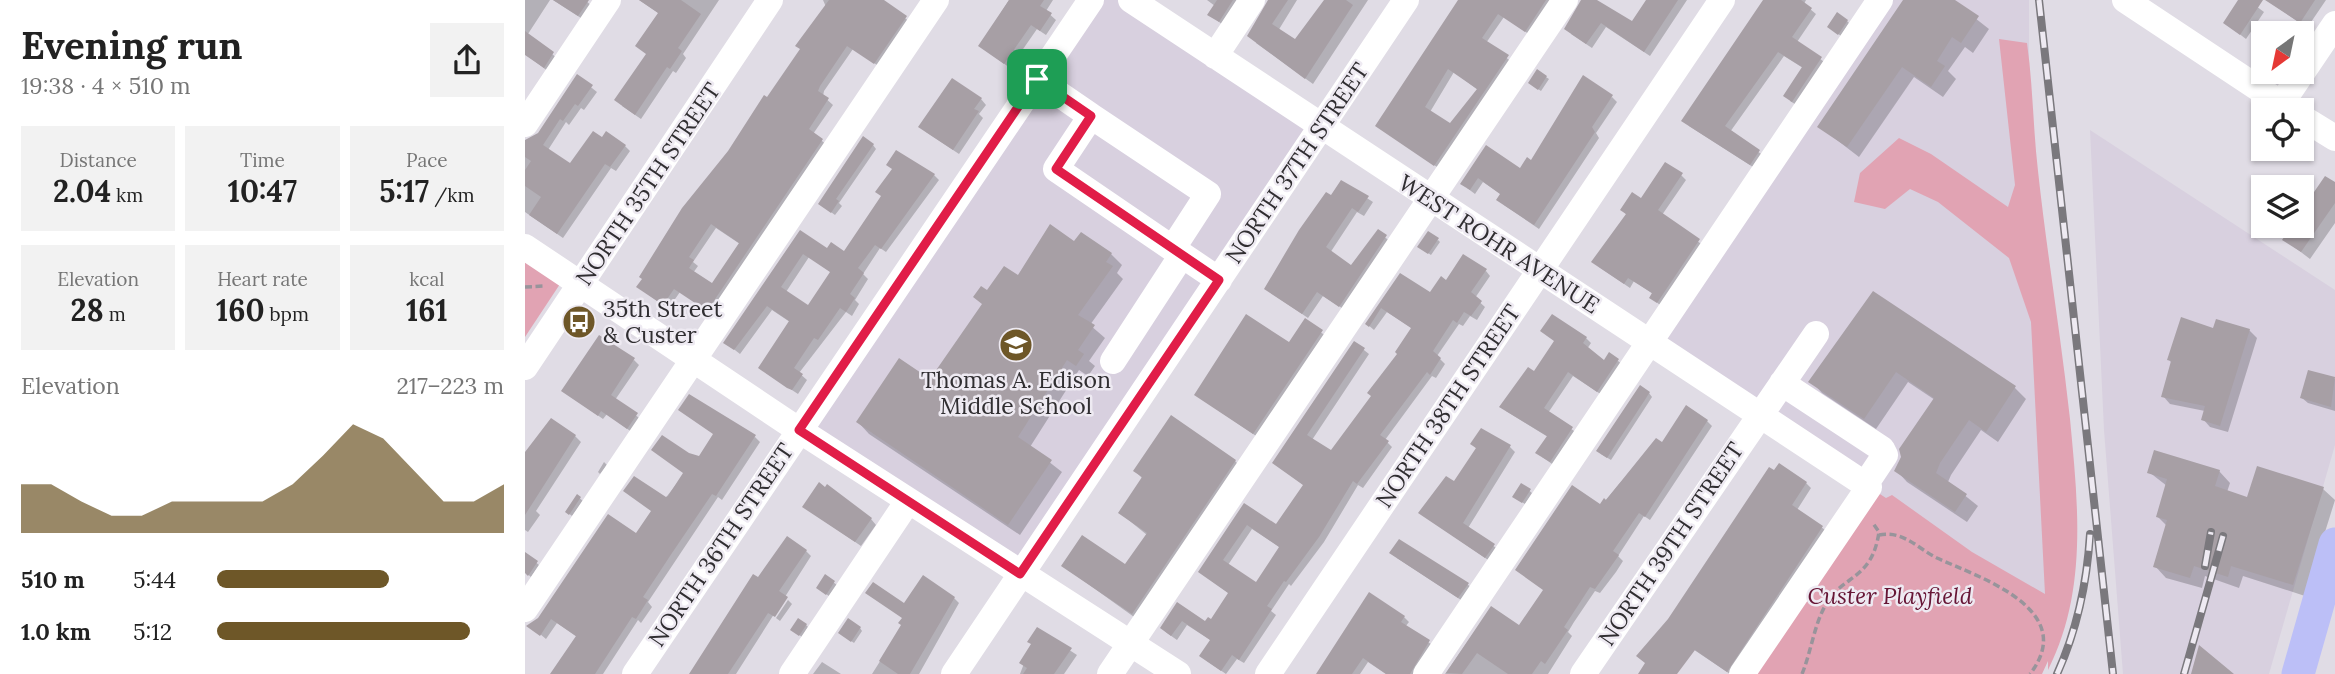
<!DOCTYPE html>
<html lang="en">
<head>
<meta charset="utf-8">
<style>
	:root { --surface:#fff; --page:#f2f2f2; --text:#222; --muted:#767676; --accent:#6e5728 }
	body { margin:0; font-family:Lora,serif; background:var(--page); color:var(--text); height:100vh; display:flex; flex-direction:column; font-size:26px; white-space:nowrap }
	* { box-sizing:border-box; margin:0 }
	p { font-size:23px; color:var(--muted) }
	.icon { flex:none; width:38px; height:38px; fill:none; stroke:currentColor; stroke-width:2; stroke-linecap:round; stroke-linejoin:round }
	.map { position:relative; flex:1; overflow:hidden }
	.side { display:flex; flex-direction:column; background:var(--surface); width:525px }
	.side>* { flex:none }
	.needle { width:46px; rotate:213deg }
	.controls { position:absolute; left:1726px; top:21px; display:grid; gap:14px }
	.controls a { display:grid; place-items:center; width:63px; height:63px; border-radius:0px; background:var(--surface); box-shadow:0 2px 5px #0004; font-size:35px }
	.pin { position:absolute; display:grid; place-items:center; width:60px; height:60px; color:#fff; margin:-30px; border-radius:14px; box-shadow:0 4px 10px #0006 }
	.round { display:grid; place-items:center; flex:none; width:74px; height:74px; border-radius:0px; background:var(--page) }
	.headline { display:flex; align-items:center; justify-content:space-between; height:119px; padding:0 21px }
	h1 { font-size:38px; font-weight:700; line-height:52px }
	.figures { display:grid; grid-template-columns:repeat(3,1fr); gap:10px; height:119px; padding:7px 21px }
	.figures div { display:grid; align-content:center; border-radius:0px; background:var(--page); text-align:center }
	.figures b { font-size:30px; font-weight:700 }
	.figures small { font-size:19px; font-weight:400 }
	.figures p { font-size:19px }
	.chart { height:196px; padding:14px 21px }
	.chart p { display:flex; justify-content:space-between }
	.chart svg { width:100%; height:126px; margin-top:7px; fill:var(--accent); opacity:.7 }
	ul { padding:0 21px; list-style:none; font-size:23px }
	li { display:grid; grid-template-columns:112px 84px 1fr; align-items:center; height:52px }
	li i { height:18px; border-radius:9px; background:var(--accent) }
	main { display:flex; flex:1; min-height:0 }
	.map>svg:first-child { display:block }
	.built { fill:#d8d0df }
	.green { fill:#e1a3b3 }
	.shadow { fill:#0003; fill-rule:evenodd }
	.building { fill:#a79fa5; fill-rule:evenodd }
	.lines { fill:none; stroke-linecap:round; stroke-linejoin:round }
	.path { stroke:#98949b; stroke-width:3.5; stroke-dasharray:7 3.5; stroke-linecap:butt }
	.minor { stroke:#fff; stroke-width:26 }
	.major { stroke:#bcbff7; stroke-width:33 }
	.rail-casing { stroke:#7a787d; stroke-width:8 }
	.rail { stroke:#eeeaf2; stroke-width:5; stroke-dasharray:16; stroke-linecap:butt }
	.route-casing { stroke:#fff; stroke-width:14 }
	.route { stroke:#e11d48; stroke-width:9 }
	.labels { text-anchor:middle; stroke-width:5; stroke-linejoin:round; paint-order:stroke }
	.street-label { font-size:23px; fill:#302e31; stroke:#eeeaf2 }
	.poi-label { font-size:23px; fill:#302e31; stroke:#eeeaf2; text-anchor:start }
	.park-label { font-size:23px; font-style:italic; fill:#661535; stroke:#eeeaf2 }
</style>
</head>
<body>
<main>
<section class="side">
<div class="headline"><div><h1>Evening run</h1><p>19:38 · 4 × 510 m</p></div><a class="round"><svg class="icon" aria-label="share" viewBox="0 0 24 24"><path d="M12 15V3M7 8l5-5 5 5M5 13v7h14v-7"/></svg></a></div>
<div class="figures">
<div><p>Distance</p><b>2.04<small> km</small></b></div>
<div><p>Time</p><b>10:47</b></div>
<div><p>Pace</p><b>5:17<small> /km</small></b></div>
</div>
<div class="figures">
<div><p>Elevation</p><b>28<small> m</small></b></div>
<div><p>Heart rate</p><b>160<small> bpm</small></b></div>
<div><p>kcal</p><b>161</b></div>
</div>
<div class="chart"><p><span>Elevation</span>217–223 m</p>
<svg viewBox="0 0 160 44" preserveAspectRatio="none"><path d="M0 44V27L10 27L20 33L30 38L40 38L50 33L60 33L70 33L80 33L90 27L100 17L110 6L120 11L130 22L140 33L150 33L160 27V44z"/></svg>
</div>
<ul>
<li><b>510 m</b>5:44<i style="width:60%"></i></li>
<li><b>1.0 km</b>5:12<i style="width:88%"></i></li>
</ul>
</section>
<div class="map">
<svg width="1810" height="674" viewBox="0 0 1810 674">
	<rect width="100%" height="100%" fill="#e0dce5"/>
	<!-- built -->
	<path class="built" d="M566,0H606L797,128L496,574L274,430Z
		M1362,0H1504V96L1525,609L1124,342Z
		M1565,130L1810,290V445L1744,674H1598L1579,430Z"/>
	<!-- green -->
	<path class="green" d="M1474,39L1502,43C1508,85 1508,128 1513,171C1522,254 1536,336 1545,419C1553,504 1563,591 1523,670V661L1517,674H1217L1344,487L1361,498L1367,495L1447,552L1520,594L1506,322L1484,258L1413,202L1385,189L1360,209L1329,202L1335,173L1374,138L1406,154L1483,207L1490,185Z
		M0,261L35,284L0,337Z"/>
	<!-- shadow -->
	<path class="shadow" d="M0,0H25L3,34L33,59L24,72L0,54Z
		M28,0H60L68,7L59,20Z
		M114,0H194L158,54L161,58L151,73L148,71L116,119L97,106L122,55L135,14Z
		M298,0H356L385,22L355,67L328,49L299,91L298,96L308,105L288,134L302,145L188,315L155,292L143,309L113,287L276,50L301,7ZM191,228L215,244L188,285L168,273L173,266L168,262Z
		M484,0H528L521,11L531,20L521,35L512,29L485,68L455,46Z
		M682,0H721L701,28L685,14L690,6Z
		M744,0H772L753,31L770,42L807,0H843L788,84L731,43Z
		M936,0H1029L1005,35L979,17L961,43L987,62L915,169L852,126ZM929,72L953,90L926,125L905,112Z
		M1057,0H1069L1108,23L1123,0H1162L1125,56L1081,27L1067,48L1046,34Z
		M1240,0H1281L1279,4L1291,14L1272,42L1302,64L1273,106L1265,101L1278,68L1259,56L1205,132L1239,156L1231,169L1164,126Z
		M1380,0H1427L1464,29L1448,53L1440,47L1423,71L1431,79L1418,97L1389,77L1334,157L1295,127Z
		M1715,0H1723L1739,12L1721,39L1700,23Z
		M1742,0H1801L1782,28Z
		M1322,21L1324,23L1316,36L1307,29Z
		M1013,72L1024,79L1016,91L1007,85Z
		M53,77L72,92L59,110L56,108L44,125L41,122L23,150L46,165L100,146L105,151L91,171L86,168L38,238L0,212V144L14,134Z
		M1087,97L1092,102L1071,133L1074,138L1014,229L979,205L977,195L958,182L950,194L942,188L961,148L995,170Z
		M456,99L461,105L454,114L458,118L434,154L401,132Z
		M348,145L351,149L314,203L317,206L310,215L299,207Z
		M409,175L414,180L361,252L355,248L338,274L343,279L330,300L334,304L327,316L321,312L274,373L282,380L273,394L241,373L265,322L247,310L215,354L201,343L275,233L302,251L320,254ZM284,257L307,273L284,307L261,292Z
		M1156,175L1161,180L1137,215L1179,246L1137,307L1126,297L1128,294L1109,281L1105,288L1074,267L1102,215L1097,210Z
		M817,182L848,202L839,216L832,212L805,253L827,267L853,232L866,242L820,310L798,296L781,321L802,337L734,438L671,395L764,345L783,318L746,293Z
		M1810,184V223L1785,259L1760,240L1769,226H1776Z
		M913,240L915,242L906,255L897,249Z
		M550,243L586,254L597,265L592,273L598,279L565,325L580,338L564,361L570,366L563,376L554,370L505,447L537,472L495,535L344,434L333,422L405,381L458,305L463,293Z
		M961,271L965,276L950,298L960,307L952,320L945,316L938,326L934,324L912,356L920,364L911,378L907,376L860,440L867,447L838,488L833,485L799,542L766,586L764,584L746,611L751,615L719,663L712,659L701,674L682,661L687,641L662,625L652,640L642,633L637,628L653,605L680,623L687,621L705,594L675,572L720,505L752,527L780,486L754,467L830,343L844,354L787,440L806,452L848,396L888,329L862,312L849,330L842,324L875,275L906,294L921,282ZM727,529L756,548L732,584L703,565Z
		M1348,293L1490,388L1501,399L1473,442L1456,430L1426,475L1423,482L1453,506L1442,522L1382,482L1371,470L1410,400L1383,382L1351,429L1297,393L1286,381Z
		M1689,330H1724L1732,338L1703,432L1685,427L1678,419L1680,411L1645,404L1638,396L1647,363L1644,360Z
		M1061,338L1066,343L1062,349L1079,363L1093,361L1098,365L1077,395L1048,376L1023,413L1052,433L1030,466L1017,457L1023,437L981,411L1009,373Z
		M109,360L114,365L90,400L117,420L108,433L82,414L78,419L38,391Z
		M1785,372L1810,379V411L1783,403L1777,398Z
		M1124,393L1127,397L1086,460L1076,454Z
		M1182,421L1187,426L1125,520L1119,516L1093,556L1098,561L1091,572L1075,593L1070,591L1049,622L1043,632L1047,636L1023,674H920L966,608L995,627L1075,507L1094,484L1137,444Z
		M50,436L56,442L11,511L15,515L3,532L0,530V456Z
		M230,437L235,442L197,500L193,497L123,602L127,607L116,623L113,620L78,674H28L52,637L32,623L21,639L9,629L14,619L111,536L160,473L163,455L175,458Z
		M947,444L984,446L990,452L943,528L974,550L966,562L895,513L929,484L952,449Z
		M710,461L719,470L616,622L538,566L601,567L622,535L595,513L618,479L610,471Z
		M79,462L82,465L75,474L73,472Z
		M1694,471L1705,483L1702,492L1723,499L1798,489L1810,500L1780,596L1718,576L1714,588L1680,576L1677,588L1641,578L1630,566L1642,526L1633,517L1642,486L1624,472Z
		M1281,483L1286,488L1272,510L1303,532L1205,674L1144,633Z
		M997,485L1007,493L1000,504L992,499Z
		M52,496L58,501L47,516L42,512Z
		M279,507L346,519L351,525L336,546Z
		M875,541L942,584L948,589L939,602L872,558Z
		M281,551L286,556L211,674H165L234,580Z
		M4,557L14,565L6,577L0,572Z
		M301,577L312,585L304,596L295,590Z
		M429,598L434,603L394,674H347L378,625L379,605Z
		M263,600L267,604L255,621L251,618Z
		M879,617L884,622L880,627L909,646L893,674H861L843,662L835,674H793Z
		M281,625L283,627L277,637L270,632Z
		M335,628L337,631L329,643L318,635Z
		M512,629L552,655L539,674H495Z
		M297,662L316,674H288Z"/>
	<!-- building -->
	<path class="building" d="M28,0H64L53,16Z
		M114,0H156L176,14L153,48L157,51L145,69L142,67L110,115L89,100L121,54L110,46L133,13Z
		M304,0H359L382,16L349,64L322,46L295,86L293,91L304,98L284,129L298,139L182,311L149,289L138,305L111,287L117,279L114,277L157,208L203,151L239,95L242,97L275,49L270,46ZM186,224L214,243L187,283L164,268L169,260L164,257Z
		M484,0H519L515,6L527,13L515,31L506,25L479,64L453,46Z
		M692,0H708L694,22L682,15Z
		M743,0H763L747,24L770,39L799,0H821L828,5L780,79L722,36Z
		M933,0H1021L1000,32L973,14L957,38L984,55L909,166L850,126ZM923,69L952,89L925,123L900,107Z
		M1056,0H1072L1107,21L1121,0H1153L1119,52L1076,23L1061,44L1039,29Z
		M1238,0H1276L1287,8L1267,37L1297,57L1267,102L1258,96L1277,67L1253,52L1200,126L1235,150L1225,165L1156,121Z
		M1378,0H1430L1454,16L1436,43L1427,37L1412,61L1420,66L1406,87L1377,67L1322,147L1292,127Z
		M1713,0H1738L1715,35L1698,23Z
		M1740,0H1790L1775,23Z
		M1312,12L1323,20L1313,35L1302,27Z
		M0,31L29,52L19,68L0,55Z
		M1012,69L1022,76L1013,90L1003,83Z
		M52,74L68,85L53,106L50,104L38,121L35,119L18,145L45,163L68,131L77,137L81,131L101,145L85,167L80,164L32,234L4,215L16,197L0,186V170L6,161L0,157V140L13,133Z
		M1058,75L1088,95L1067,127L1070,132L1009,225L971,200L975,194L953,178L945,190L935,184L961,145L995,168L1002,157L1006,160Z
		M427,78L457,98L449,109L454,111L428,150L393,127Z
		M338,136L349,144L311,199L314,201L306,213L293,204Z
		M371,150L410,174L356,249L350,245L333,268L339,273L325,294L330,298L321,312L315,308L293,340L289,338L269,368L278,374L267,390L262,388L233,368L264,321L242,306L209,350L198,343L275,230L302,248L306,242L319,251L352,202L356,196L350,192L367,169L361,165ZM278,254L305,272L283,305L256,287Z
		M1140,162L1158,173L1133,210L1175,239L1132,303L1124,298L1127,293L1103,278L1099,284L1066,262L1101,214L1095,210L1107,192L1116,198Z
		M1800,176L1810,182V203L1776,252L1757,240L1767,226H1776V211Z
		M816,180L844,196L833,212L827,208L801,247L826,265L853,229L862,235L814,307L792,292L777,314L739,289L774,230L801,192L806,195Z
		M525,224L549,241L556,232L587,253L581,262L588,266L553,315L570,325L553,350L559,354L551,366L542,360L493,437L527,460L483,525L331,422L374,358L405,379L457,304L448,297L456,286L462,290L479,266L493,275Z
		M903,231L914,238L903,254L892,247Z
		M938,254L962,269L946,292L957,301L946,316L939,312L932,323L928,320L908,351L916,358L905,375L902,372L855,435L864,441L832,484L828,481L794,537L761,582L759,581L742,606L747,609L714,660L707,655L696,671L674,656L685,640L657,621L646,636L635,628L652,602L680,621L683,617L686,619L703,593L673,572L719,503L751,524L778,485L747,463L829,341L840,348L782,435L806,450L846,396L842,393L872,354L870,352L886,328L856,308L844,327L840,324L875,273L905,292L916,276L921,280ZM722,525L754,547L731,582L698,560Z
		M1348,291L1491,386L1461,432L1444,420L1415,463L1411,473L1442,494L1430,512L1369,471L1376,457L1374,449L1409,398L1371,372L1339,419L1283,382Z
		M721,314L764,342L780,318L798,330L728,434L669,395Z
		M1027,314L1062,337L1058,343L1079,360L1084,352L1094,359L1072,392L1043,372L1019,408L1048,427L1025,462L1010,453L1022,436L974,407L1003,367L1009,371L1029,341L1015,331Z
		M1656,317L1688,328L1691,319L1725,329L1695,426L1676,420L1680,406L1636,397L1646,361L1642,360Z
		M74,335L110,358L86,395L113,413L102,429L76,411L73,416L36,391Z
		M1783,370L1810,377L1806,407L1775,398Z
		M1115,385L1125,392L1082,458L1071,451Z
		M164,394L231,435L191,496L187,494L147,553L118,597L123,600L111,619L107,617L70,674H25L51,636L26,619L15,636L1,626L13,618L83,514L111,533L126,511L98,491L109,476L141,497L143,496L158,473L126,450L137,435L164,453L174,456L188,434L153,410Z
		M1161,405L1183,420L1120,517L1114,513L1088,551L1094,555L1070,589L1065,587L1039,627L1043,630L1020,664L1016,661L1007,674H983L952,653L937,674L921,673L966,606L994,625L1018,590L990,570L1047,485L1075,504L1079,498L1081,500L1131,438L1137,442Z
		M646,415L711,460L607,614L536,566L557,535L600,564L622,533L593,513L617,477L608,471Z
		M26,418L51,435L0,515V452Z
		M956,428L986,445L938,523L970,544L960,558L893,513L921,476L929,481L951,448L945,444Z
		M1629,450L1695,470L1690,486L1722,497L1732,466L1799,487L1768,585L1706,566L1703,577L1669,566L1665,578L1628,567L1642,520L1631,517L1642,479L1622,473Z
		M1254,463L1282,482L1267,505L1298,526L1202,672L1170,650L1152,674H1113L1120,663L1111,656L1143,619L1244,467L1249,470Z
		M294,482L300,487L302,484L347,518L330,542L277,507Z
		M996,483L1006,489L997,503L987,497Z
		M52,494L56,497L44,515L40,512Z
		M262,536L282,550L254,591L263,597L250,617L243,613L203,674H164L228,574L233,577Z
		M874,539L944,583L933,598L864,553Z
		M0,552L13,561L3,576L0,573Z
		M300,574L310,581L301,595L291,588Z
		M398,575L430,597L385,674H373L354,661L376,625L373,623L377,618L340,593L348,582L379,603Z
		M844,592L880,616L876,622L905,640L885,674H861L838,658L827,674H791Z
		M273,618L282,624L274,636L265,630Z
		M323,618L336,627L326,642L313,633Z
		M512,627L547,648L529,674H498L502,668L494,663L506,644L502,642Z
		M1674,645L1709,674H1666Z"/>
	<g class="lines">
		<!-- path -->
		<path class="path" d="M0,287L19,286
			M1354,535C1378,530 1392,548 1412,558C1453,577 1555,609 1505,674
			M1277,674C1286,652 1289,626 1300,606C1316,575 1347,581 1354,532L1347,522"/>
		<!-- minor -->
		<path class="minor" d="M606,0L1344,487L1217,674
			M1600,0L1766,110
			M690,56L727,0
			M512,79L566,116
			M1756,104L1810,24
			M1776,117L1810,138
			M0,124L83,0
			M0,247L260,421L653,674
			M648,248L683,194L566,116L531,169L657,255
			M588,361L657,255L694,280
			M0,367L245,0
			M1257,383L1357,449L1360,455L1340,485
			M0,609L411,0
			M110,674L566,0
			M267,674L383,501
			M429,674L881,0
			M585,674L1040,0
			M743,674L1197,0
			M901,674L1355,0
			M1058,674L1291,334"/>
		<!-- major -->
		<path class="major" d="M1773,674L1810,544"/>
		<defs>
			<path id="rail" d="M1514,0L1588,674
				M1680,566L1686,532
				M1532,674C1552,630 1562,583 1565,534
				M1659,674L1698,536"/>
		</defs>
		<!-- rail casing -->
		<use href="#rail" class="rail-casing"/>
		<!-- rail -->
		<use href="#rail" class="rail"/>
	</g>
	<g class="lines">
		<defs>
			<path id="route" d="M512,79L566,116L531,169L694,280L495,574L274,430Z"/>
		</defs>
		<!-- route casing -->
		<use href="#route" class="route-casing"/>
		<!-- route -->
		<use href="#route" class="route"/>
	</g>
	<!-- icons -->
	<defs>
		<symbol id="bus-disc" viewBox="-11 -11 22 22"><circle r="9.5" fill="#6e5728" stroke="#eeeaf2"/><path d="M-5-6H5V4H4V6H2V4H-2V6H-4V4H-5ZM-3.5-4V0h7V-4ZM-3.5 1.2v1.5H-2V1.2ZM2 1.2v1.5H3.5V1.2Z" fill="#fff"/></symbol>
		<symbol id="school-disc" viewBox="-11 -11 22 22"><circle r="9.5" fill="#6e5728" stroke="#eeeaf2"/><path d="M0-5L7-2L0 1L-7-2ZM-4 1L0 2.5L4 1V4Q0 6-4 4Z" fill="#fff"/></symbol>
	</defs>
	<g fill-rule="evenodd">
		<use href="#bus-disc" x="35" y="303" width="38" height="38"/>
		<use href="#school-disc" x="472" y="326" width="38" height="38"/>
	</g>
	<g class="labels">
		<!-- street labels -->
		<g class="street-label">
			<text transform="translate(772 163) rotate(-56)" y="8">NORTH 37TH STREET</text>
			<text transform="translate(123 184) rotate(-56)" y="8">NORTH 35TH STREET</text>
			<text transform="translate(974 244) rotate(33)" y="8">WEST ROHR AVENUE</text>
			<text transform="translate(923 406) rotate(-56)" y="8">NORTH 38TH STREET</text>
			<text transform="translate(1146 544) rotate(-56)" y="8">NORTH 39TH STREET</text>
			<text transform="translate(196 545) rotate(-56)" y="8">NORTH 36TH STREET</text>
		</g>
		<!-- poi labels -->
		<g class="poi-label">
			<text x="78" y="317">35th Street<tspan x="78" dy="26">&amp; Custer</tspan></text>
			<text x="491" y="388" text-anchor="middle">Thomas A. Edison<tspan x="491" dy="26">Middle School</tspan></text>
		</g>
		<!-- park labels -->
		<g class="park-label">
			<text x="1365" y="604">Custer Playfield</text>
		</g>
	</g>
</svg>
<div class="controls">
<a><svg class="needle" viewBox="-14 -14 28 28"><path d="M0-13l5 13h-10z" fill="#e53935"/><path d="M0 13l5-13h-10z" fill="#767676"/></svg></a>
<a><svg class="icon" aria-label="locate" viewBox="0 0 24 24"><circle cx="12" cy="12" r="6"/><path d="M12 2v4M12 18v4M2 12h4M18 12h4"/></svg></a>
<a><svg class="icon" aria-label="layers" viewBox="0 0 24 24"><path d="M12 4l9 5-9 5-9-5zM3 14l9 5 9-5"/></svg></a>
</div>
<div class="pin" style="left:512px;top:79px;background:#1e9e55"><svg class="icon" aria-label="arrive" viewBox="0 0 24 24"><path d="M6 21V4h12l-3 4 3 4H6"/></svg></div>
</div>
</main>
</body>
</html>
